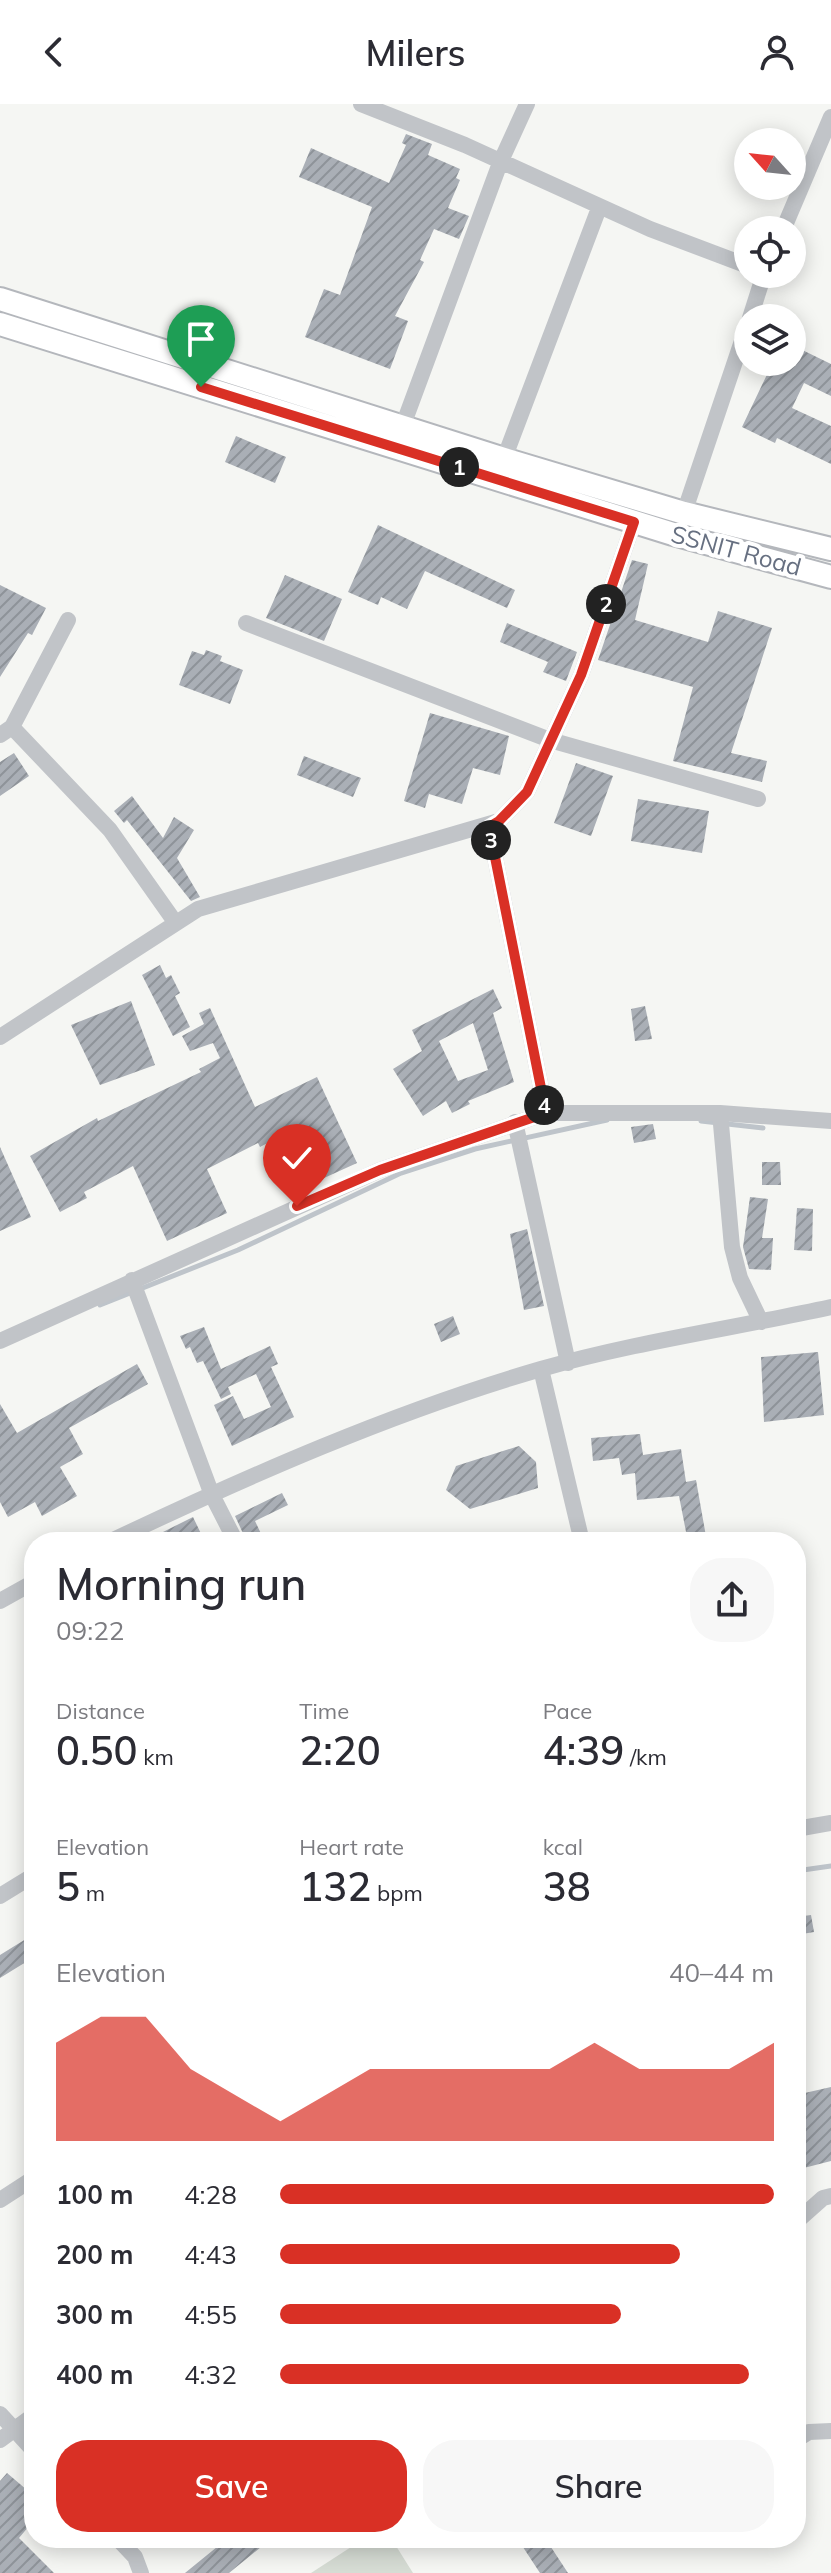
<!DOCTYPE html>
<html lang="en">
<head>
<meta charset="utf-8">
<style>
	:root { --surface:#fff; --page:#f7f7f7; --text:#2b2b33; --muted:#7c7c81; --accent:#d93025 }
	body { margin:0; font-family:Mulish,sans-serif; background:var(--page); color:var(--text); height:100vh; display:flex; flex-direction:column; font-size:30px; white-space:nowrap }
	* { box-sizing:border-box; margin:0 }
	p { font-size:26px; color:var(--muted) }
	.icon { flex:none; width:44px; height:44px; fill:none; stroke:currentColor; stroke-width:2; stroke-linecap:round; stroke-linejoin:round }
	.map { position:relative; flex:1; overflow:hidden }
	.side { position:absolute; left:24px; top:1428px; width:782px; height:1016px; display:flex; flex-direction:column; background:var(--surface); border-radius:32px; box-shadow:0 4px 20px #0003 }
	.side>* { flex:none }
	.needle { width:52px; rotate:297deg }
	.buttons { position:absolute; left:734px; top:24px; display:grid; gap:16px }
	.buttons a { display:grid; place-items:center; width:72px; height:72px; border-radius:50%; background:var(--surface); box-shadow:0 4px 20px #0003; font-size:40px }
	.pin { position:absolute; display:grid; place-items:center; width:68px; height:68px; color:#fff; margin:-82px -34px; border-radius:50% 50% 50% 0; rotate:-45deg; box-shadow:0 0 8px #0007 }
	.pin .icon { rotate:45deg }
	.km { position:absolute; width:40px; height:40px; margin:-20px; border-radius:50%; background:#222; color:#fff; font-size:22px; line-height:40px; text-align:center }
	.round { display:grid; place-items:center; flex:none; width:84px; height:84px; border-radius:32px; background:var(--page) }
	.summary { display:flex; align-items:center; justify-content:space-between; height:136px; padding:0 32px }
	h1 { font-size:44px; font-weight:600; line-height:60px }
	.stats { display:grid; grid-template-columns:repeat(3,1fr); gap:12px; height:136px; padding:8px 32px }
	.stats div { display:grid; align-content:center }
	.stats b { font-size:40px; font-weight:600 }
	.stats small { font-size:22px; font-weight:400 }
	.stats p { font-size:22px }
	.chart { height:224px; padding:16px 32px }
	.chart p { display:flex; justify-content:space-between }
	.chart svg { width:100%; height:144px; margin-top:8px; fill:var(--accent); opacity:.7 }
	.action { display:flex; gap:16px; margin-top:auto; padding:16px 32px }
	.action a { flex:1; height:92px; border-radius:32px; background:var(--accent); color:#fff; font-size:32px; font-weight:600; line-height:92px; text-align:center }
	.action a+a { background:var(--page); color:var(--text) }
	ul { padding:0 32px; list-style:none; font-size:26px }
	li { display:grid; grid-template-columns:128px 96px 1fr; align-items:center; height:60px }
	li i { height:20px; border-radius:10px; background:var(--accent) }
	header { display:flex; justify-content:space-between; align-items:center; height:104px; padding:0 32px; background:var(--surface); font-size:36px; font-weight:600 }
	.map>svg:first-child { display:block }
	.pitch { fill:#d6dcd4 }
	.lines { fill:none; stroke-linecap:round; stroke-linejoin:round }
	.stream { stroke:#bec4ca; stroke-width:5 }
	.building { fill:url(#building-hatch); fill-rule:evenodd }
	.secondary-casing { stroke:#b4b7bc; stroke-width:26 }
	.street { stroke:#c1c4c8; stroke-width:16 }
	.secondary { stroke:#fff; stroke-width:22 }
	.route-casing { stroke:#fff; stroke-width:16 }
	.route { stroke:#d93025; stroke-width:10 }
	.labels { text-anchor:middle; stroke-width:8; stroke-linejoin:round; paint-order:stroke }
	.street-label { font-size:24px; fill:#677081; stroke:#fff }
</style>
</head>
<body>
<header><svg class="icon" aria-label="back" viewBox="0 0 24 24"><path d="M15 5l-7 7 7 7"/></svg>Milers<svg class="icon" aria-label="person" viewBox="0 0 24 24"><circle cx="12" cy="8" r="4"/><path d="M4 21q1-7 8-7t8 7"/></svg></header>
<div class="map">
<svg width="831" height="2469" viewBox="0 0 831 2469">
	<defs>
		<pattern id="building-hatch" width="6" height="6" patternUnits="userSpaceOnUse" patternTransform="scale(2)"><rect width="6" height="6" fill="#aaafb6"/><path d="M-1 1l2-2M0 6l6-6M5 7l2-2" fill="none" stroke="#8e9399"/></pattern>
	</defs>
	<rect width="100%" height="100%" fill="#f5f6f3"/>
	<!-- pitch -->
	<path class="pitch" d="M365,2434H391L413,2469H311Z"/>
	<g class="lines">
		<!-- stream -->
		<path class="stream" d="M701,1017L763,1024
			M100,1201L238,1146L401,1069L475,1045L607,1016
			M796,1767L831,1762"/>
	</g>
	<!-- building -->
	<path class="building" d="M406,30L432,40L428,51L460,65L456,74L460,76L448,104L469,112L459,135L434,125L420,156L424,158L395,212L408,217L390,265L305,233L324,185L340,191L372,103L299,73L311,44L389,79L406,41L402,39Z
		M792,241L831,260V292L804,279L792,304L831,322V360L777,334L775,339L742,323L773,258H792Z
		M236,332L286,353L275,379L225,358Z
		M378,421L515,486L507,504L425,467L407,505L381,493L378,501L348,488Z
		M632,456L648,460L635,516L708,538L718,507L772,524L731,649L767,657L762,678L673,657L693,583L598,556Z
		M285,471L342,495L324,537L266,514Z
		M0,481L46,504L32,531L28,529L0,573Z
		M507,519L577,548L566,577L543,568L548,558L500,538Z
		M206,546L222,552L220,557L243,566L230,600L179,581L192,547L204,551Z
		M430,609L509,632L500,671L473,664L462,700L429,690L425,704L404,697Z
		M14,649L29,672L0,692V658Z
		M304,652L361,674L353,693L297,671Z
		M576,659L613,672L591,732L554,719Z
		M132,692L163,734L174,713L194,726L177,754L200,793L191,797L127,716L124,719L114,707Z
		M638,695L709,707L702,749L631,737Z
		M160,861L166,874L171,871L180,889L175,892L190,923L173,932L142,871Z
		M493,885L502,904L493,909L514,978L468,997L470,1000L452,1009L446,997L423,1012L393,965L422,947L412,926ZM473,919L488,966L458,977L439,937Z
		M131,897L155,961L100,981L71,921Z
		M645,902L652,935L635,937L631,905Z
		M210,904L255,1003L317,973L357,1059L302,1084L279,1033L260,1043L258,1039L207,1065L227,1109L167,1137L133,1062L84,1088L87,1094L60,1108L30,1052L97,1014L98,1017L201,968L199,965L220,954L213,939L190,947L182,932L204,920L199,909Z
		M653,1020L656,1035L634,1039L631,1023Z
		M0,1043L31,1113L0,1127Z
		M762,1058H780L781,1081H762Z
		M750,1093L768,1095L762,1134H773L771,1166L749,1165L743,1143Z
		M797,1104L813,1105L812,1147L794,1146Z
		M527,1125L544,1202L524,1206L510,1130Z
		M453,1212L460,1230L441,1238L434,1220Z
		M204,1223L221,1265L270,1242L278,1260L271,1263L294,1313L232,1342L214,1301L233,1292L244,1315L271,1303L256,1270L228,1283L231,1290L221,1295L203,1257L197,1259L190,1243L186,1245L180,1232Z
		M818,1248L824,1311L764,1318L761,1253Z
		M137,1260L148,1280L69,1324L83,1350L60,1363L77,1392L42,1412L35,1398L8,1413L0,1398V1300L17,1329Z
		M640,1330L643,1351L681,1345L686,1378L696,1376L707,1438H688L679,1392L637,1396L635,1369L622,1371L619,1354L593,1357L591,1334Z
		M519,1342L536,1358L538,1384L470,1405L446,1386L456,1362Z
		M282,1389L288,1401L255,1417L265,1438H247L235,1412Z
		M193,1413L205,1438H143Z
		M811,1811L814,1828L796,1831V1813Z
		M34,1830V1853L0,1874V1851Z
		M831,1983V2057L796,2066V1991Z
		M7,2369L34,2392V2416L19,2434L54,2469H0V2377Z
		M228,2434H272L229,2469H185Z
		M517,2434H545L568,2469H540Z"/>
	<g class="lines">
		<defs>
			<path id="secondary" d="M0,195L504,355L684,409L831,445
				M0,220L673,430L831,473"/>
		</defs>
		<!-- secondary casing -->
		<use href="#secondary" class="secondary-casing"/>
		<!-- street -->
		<path class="street" d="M361,0L465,41L650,125L748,162
			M783,126L831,13
			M750,214L764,170
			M402,324L500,59L527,0
			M504,355L599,104
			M684,409L748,219
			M246,519L550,636L758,695
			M12,623L68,516
			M0,631L12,623L110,726L175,818
			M489,723L546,1009
			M0,933L198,805L499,717L527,688L581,571L634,418
			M720,1009L732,1143L740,1174L761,1218
			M515,1018L568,1259
			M132,1176L212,1391L236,1438
			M0,1237L380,1066L546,1009H720L831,1017
			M541,1265L582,1438
			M109,1438C248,1372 393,1308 541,1265C635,1238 735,1224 831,1203
			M0,1497L34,1478
			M796,1725L831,1719
			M0,1792L34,1771
			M0,2096L34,2074
			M796,2118L823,2094L831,2092
			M0,2310L34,2347
			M0,2336L34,2311
			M796,2336L809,2328L831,2327
			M117,2434L135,2453L141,2469"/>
		<!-- secondary -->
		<use href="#secondary" class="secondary"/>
	</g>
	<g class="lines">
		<defs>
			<path id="route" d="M201,283L634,418L581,571L527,688L499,717L489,723L546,1009L380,1066L297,1102"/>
		</defs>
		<!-- route casing -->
		<use href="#route" class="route-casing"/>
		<!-- route -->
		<use href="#route" class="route"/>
	</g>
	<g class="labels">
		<!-- street labels -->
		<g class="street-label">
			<text transform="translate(736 447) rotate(15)" y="8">SSNIT Road</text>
		</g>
	</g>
</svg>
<div class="buttons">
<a><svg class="needle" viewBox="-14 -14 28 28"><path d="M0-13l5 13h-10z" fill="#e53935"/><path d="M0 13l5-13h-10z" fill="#7c7c81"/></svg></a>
<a><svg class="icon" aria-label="locate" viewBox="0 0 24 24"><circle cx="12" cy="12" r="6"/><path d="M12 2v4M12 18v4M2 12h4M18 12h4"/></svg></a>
<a><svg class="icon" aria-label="layers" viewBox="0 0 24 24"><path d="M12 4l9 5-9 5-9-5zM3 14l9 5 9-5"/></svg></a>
</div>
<div class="pin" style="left:201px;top:283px;background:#1e9e55"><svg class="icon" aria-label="arrive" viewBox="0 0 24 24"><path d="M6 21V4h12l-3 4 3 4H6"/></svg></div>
<div class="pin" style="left:297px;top:1102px;background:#d93025"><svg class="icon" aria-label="check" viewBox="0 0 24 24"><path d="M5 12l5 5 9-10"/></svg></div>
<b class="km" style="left:459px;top:363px">1</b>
<b class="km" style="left:606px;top:500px">2</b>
<b class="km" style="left:491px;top:736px">3</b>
<b class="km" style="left:544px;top:1001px">4</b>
<section class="side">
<div class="summary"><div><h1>Morning run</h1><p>09:22</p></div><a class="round"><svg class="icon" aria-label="share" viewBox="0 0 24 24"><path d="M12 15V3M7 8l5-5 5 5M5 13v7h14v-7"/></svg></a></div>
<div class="stats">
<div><p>Distance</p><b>0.50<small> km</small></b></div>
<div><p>Time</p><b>2:20</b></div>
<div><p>Pace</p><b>4:39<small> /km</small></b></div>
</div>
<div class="stats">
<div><p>Elevation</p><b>5<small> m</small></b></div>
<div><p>Heart rate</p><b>132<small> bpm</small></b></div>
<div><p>kcal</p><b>38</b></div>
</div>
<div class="chart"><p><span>Elevation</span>40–44 m</p>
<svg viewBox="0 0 160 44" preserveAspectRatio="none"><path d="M0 44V14L10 6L20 6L30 22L40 30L50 38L60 30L70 22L80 22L90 22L100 22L110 22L120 14L130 22L140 22L150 22L160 14V44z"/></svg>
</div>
<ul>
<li><b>100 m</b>4:28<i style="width:100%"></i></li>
<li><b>200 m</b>4:43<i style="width:81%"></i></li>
<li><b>300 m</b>4:55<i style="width:69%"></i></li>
<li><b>400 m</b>4:32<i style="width:95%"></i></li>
</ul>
<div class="action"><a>Save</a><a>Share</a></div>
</section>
</div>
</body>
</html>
